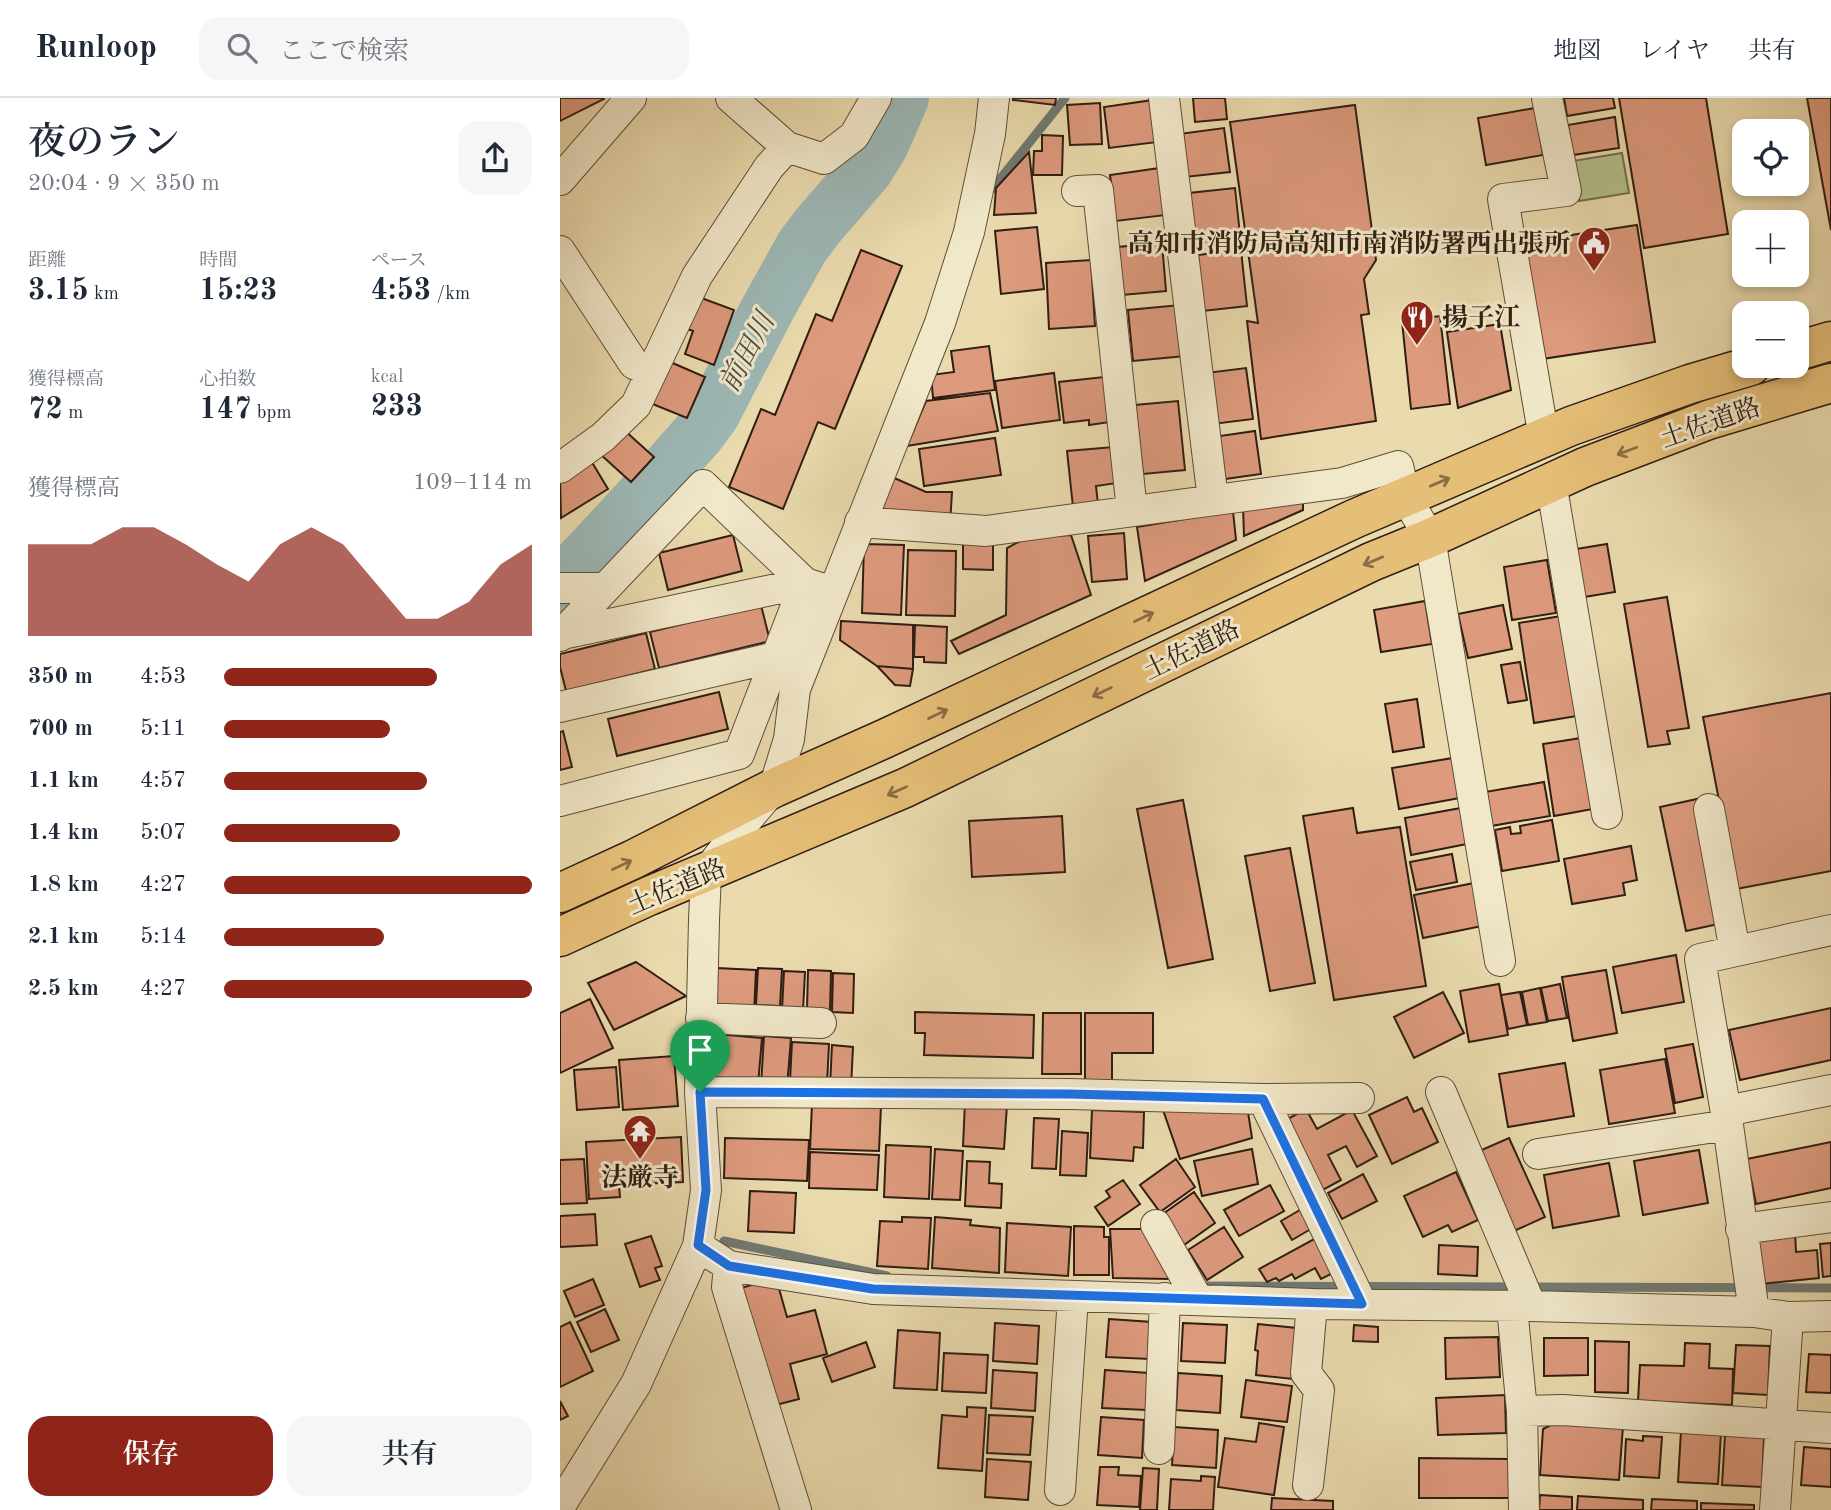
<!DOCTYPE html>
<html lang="ja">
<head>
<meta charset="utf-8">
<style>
	:root { --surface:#fff; --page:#f6f6f7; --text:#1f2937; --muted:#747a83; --line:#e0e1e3; --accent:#8f2418 }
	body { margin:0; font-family:"Old Standard TT","Noto Serif JP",serif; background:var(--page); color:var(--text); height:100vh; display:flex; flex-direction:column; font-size:26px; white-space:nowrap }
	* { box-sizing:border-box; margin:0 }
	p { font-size:23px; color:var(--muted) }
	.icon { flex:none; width:38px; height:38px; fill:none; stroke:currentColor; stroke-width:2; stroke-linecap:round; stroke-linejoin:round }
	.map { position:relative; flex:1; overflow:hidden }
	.side { display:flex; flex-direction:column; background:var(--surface); width:560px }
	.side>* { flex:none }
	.fabs { position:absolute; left:1172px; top:21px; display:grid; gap:14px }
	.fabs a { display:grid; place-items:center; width:77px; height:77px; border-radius:14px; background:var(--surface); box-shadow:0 4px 10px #0003; font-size:35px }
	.pin { position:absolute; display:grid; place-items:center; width:60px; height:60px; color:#fff; margin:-72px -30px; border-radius:50% 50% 50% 0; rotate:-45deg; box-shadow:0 0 7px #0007 }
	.pin .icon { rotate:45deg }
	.round { display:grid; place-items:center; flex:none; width:74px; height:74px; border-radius:21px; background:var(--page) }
	.overview { display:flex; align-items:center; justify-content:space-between; height:119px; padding:0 28px }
	h1 { font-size:38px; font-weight:600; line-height:52px }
	.stats { display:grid; grid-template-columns:repeat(3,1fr); gap:10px; height:119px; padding:7px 28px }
	.stats div { display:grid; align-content:center }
	.stats b { font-size:30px; font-weight:600 }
	.stats small { font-size:19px; font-weight:400 }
	.stats p { font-size:19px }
	.chart { height:196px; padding:14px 28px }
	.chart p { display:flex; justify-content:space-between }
	.chart svg { width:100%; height:126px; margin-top:7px; fill:var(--accent); opacity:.7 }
	.button { display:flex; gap:14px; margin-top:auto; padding:14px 28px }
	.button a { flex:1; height:80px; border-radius:21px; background:var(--accent); color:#fff; font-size:28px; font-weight:600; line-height:80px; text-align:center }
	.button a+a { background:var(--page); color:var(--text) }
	ul { padding:0 28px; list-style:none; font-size:23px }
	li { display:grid; grid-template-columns:112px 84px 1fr; align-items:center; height:52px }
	li i { height:18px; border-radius:9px; background:var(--accent) }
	header { display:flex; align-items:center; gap:42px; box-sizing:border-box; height:98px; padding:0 35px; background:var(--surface); border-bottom:2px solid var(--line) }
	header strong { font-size:33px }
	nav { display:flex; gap:38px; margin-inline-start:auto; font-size:24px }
	.search { width:490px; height:63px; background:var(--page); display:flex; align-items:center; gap:18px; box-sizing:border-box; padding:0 24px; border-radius:21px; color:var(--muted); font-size:26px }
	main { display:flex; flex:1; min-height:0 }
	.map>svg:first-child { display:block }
	.green { fill:#b4c18c; stroke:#72704f; stroke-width:2 }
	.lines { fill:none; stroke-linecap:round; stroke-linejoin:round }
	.stream { stroke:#717a74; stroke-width:9 }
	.river { stroke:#9db8b6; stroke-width:54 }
	.building { fill:#dd9a7d; stroke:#2f1e12; stroke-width:2 }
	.minor-casing { stroke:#5e4d39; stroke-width:32 }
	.highway-casing { stroke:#2f1e12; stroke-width:41 }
	.minor { stroke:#f1e8ca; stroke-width:30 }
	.highway { stroke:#e5be77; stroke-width:38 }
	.oneway { stroke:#8a6e44 }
	.route-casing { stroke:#fff; stroke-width:14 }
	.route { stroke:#1a73e8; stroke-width:9 }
	.labels { text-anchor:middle; stroke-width:6; stroke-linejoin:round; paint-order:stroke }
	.poi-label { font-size:26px; font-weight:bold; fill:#2f1e12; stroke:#f1e8ca; text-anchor:end }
	.street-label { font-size:26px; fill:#2f1e12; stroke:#f1e8ca }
	.water-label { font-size:28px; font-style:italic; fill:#504c43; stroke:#f1e8ca }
</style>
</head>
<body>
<header>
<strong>Runloop</strong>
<div class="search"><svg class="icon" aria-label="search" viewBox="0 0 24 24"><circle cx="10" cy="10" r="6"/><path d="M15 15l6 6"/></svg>ここで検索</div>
<nav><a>地図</a><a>レイヤ</a><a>共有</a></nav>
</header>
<main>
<section class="side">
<div class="overview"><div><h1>夜のラン</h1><p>20:04 · 9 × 350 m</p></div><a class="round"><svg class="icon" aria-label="share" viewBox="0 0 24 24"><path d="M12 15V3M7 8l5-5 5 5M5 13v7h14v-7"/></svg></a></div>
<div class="stats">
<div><p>距離</p><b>3.15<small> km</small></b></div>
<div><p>時間</p><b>15:23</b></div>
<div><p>ペース</p><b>4:53<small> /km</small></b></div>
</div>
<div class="stats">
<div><p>獲得標高</p><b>72<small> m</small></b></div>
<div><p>心拍数</p><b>147<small> bpm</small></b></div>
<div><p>kcal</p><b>233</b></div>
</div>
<div class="chart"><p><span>獲得標高</span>109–114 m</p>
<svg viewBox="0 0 160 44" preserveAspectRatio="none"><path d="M0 44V12L10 12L20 12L30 6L40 6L50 12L60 19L70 25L80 12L90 6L100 12L110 25L120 38L130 38L140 32L150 19L160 12V44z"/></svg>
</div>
<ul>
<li><b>350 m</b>4:53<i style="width:69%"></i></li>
<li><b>700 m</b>5:11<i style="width:54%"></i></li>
<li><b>1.1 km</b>4:57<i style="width:66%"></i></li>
<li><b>1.4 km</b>5:07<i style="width:57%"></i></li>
<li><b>1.8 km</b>4:27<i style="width:100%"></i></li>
<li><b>2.1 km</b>5:14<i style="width:52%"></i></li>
<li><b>2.5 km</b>4:27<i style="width:100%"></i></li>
</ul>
<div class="button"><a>保存</a><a>共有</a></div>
</section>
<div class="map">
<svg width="1271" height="1412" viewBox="0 0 1271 1412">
	<rect width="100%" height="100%" fill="#eadbae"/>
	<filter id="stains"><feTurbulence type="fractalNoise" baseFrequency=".00286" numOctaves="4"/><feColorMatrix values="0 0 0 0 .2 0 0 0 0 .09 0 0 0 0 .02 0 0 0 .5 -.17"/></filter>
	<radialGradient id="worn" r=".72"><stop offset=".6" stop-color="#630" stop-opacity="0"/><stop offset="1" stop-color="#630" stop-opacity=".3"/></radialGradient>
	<!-- green -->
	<path class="green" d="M1062,55L1069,95L1019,103L1013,63Z"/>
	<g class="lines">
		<!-- stream -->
		<path class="stream" d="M432,91L505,0
			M164,1143L327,1178
			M648,1188L1271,1190"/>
		<!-- river -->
		<path class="river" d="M0,487L92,388L139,335L153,316L207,212L242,149L257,129L306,72L322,46L342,0"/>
	</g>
	<!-- building -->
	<path class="building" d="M0,0H44V1L0,23Z
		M453,0H496L495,7L453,2Z
		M633,0H665L667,21L635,24Z
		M1004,0H1053L1055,10L1007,18Z
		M1059,0H1146L1168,136L1084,150Z
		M1247,0H1271V132Z
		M593,2L598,44L549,50L544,9Z
		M540,5L542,46L510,47L507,7Z
		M795,7L816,162L804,181L809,216L801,217L816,323L701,341L687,223L698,225L670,24Z
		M975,10L983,57L926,67L918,20Z
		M1055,19L1059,50L1013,57L1008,27Z
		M664,30L670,74L625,79L619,36Z
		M482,37L503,38L502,77H473L474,53H482Z
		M469,54L476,115L434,117L436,90Z
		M600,70L606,117L556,123L550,77Z
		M675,90L681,146L635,151L629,95Z
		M1077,127L1095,244L982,261L965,144Z
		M477,129L484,191L441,196L435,133Z
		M602,145L606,193L562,197L557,149Z
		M301,152L342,168L275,331L258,324L223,411L169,389L201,311L215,317L256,216L272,223Z
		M681,152L687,208L643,213L638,157Z
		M531,162L535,228L489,231L486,165Z
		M136,198L174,212L154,267L125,256L133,233L124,230Z
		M620,207L625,258L573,263L568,212Z
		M880,218L890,306L851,311L842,223Z
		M940,226L951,292L898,310L887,234Z
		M429,248L435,292L373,300L371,277L394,274L391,253Z
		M108,263L145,279L127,320L90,305Z
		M686,270L693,321L653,326L646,275Z
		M494,275L500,322L442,330L435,283Z
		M544,279L550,324L529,327V322L504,325L499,284Z
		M430,295L438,333L347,348L366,303Z
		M618,303L625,372L583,376L575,307Z
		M63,331L94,359L71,384L40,356Z
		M695,333L701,376L658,382L653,339Z
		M435,340L441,377L364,388L359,351Z
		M554,349L557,385L536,388L538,406L513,409L507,353Z
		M30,361L48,391L1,420L0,379Z
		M332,379L366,394H392L390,427L317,413Z
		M743,402V412L684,438L683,408Z
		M673,413L676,442L585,483L577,429Z
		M564,435L567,481L532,484L528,438Z
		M173,437L182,473L108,492L99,455Z
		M511,437L531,497L399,556L391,543L446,517L447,450L468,439Z
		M403,444H433V472L403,471Z
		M304,446L344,447L341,517L302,515Z
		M1047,446L1055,494L1018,500L1010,452Z
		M348,452L396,453L395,518L346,517Z
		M987,462L996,515L952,522L944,469Z
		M1107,499L1129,630L1107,633L1110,646L1088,649L1064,506Z
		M865,503L872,546L821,554L814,512Z
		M201,507L210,543L99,570L90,534Z
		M943,507L952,551L908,560L898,516Z
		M1001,518L1017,618L974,625L959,525Z
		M281,523L353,527V571L317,568L280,542Z
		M355,527L387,529L386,565L364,564V559H354Z
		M86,535L95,571L6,593L0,569V556Z
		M960,564L967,602L948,605L941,567Z
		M317,568L353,571L350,588L335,587Z
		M159,594L168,631L57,658L48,621Z
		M1271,595V773L1176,791L1143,619Z
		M857,601L864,649L833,654L825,606Z
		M3,633L12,669L0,672V634Z
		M1021,640L1033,711L994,718L983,646Z
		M893,660L900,700L839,711L832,670Z
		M984,684L990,718L931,728L925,694Z
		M1137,701L1163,825L1126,833L1100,709Z
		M623,702L653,861L608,870L577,711Z
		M793,710L797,735L840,729L866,888L774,902L743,718Z
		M901,710L907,746L851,757L845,720Z
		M502,718L505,774L412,779L409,723Z
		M992,722L999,763L942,773L935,732L950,729L951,736L961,735L960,728Z
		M1071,748L1077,782L1063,785L1065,797L1012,806L1004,761Z
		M730,750L755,885L710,893L685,758Z
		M892,756L897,784L856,792L850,764Z
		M914,785L922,828L863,840L854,797Z
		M1116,857L1124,904L1062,915L1053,869Z
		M76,864L126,898L54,932L28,885Z
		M157,870L196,872L194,915L155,914Z
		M198,870L222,871L220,908L196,907Z
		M248,872L271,873L270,912L247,911Z
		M1046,872L1057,935L1013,943L1002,879Z
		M224,873L245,874L243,913L222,912Z
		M273,875L294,876L293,915L272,914Z
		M939,886L948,937L909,944L900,893Z
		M1000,886L1007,920L988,923L981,890Z
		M980,890L987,924L968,927L962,894Z
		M883,894L904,935L854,960L834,919Z
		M960,894L967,927L948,931L941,897Z
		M30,901L53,950L0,975V915Z
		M1271,910V962L1180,982L1169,932Z
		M355,914L474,917L473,960L364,957L365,935H355Z
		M483,915H521V976H482Z
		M525,915H593V955H552V982H525Z
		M156,936L202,940L198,987L152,983Z
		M204,938L231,940L227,989L201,987Z
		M232,944L269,946L267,986L230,983Z
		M1133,946L1143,999L1115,1005L1105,951Z
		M272,947L293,949L291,990L270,988Z
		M114,958L118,1008L63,1012L59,962Z
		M1105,961L1115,1015L1049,1026L1040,972Z
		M1005,965L1014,1018L948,1029L939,976Z
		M56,969L59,1009L17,1012L14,972Z
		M847,999L854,1014L862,1010L878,1044L832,1066L809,1017Z
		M405,1004L447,1007L444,1051L403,1048Z
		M252,1006L321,1008L319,1053L250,1051Z
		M602,1009L688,1014L692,1040L620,1061Z
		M746,1011L757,1031L792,1012L817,1058L797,1069L786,1048L768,1057L781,1082L759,1094L722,1024Z
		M532,1012L584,1014L583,1050L574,1049L573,1063L530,1060Z
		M474,1020L499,1021L496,1071L472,1070Z
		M502,1033L528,1035L526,1078L500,1077Z
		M121,1039L123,1084L59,1087L60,1099L29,1101L26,1044Z
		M165,1040L249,1042L247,1083L164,1080Z
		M949,1040L985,1119L954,1133L917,1054Z
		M1271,1044V1090L1196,1106L1187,1061Z
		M326,1047L371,1049L369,1101L324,1099Z
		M375,1051L403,1053L400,1102L372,1101Z
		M692,1051L698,1086L642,1098L634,1063Z
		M1139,1052L1148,1105L1083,1117L1074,1063Z
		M250,1054L319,1057L317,1092L249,1090Z
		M24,1061L27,1105L0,1106V1062Z
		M616,1061L635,1089L600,1114L580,1087Z
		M407,1063L430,1064L429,1085L442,1086L441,1110L405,1108Z
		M1049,1065L1059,1118L993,1130L984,1077Z
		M896,1074L918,1122L892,1134L888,1127L863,1139L844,1098Z
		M803,1076L817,1103L782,1121L768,1095Z
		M563,1082L580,1106L548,1128L535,1109L550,1099L546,1093Z
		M710,1087L724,1113L679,1138L664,1112Z
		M190,1093L236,1095L234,1135L188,1133Z
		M634,1094L655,1125L621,1149L600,1118Z
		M745,1109L756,1128L732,1142L721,1123Z
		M35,1116L37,1147L0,1149V1118Z
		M342,1119L371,1120L368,1171L317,1168L320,1123L342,1124Z
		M375,1119L411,1122L410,1127L440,1130L439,1175L372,1170Z
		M447,1125L511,1129L508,1178L445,1174Z
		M514,1128L544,1129V1139H549V1177H514Z
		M664,1129L683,1159L647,1182L628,1152Z
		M550,1131H591L610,1181L553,1180Z
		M1235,1133L1236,1154L1257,1152L1259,1180L1201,1186L1196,1137Z
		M91,1138L102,1168L95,1170L100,1182L80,1189L65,1146Z
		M756,1140L781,1171L761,1181L755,1170L735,1181L732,1176L719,1183L716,1180L707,1184L699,1171Z
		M1271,1145V1178L1263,1179L1260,1146Z
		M879,1147L918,1149L917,1178L878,1176Z
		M216,1180L227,1219L255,1212L267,1256L230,1266L239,1301L212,1308L174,1192Z
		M33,1181L44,1207L15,1219L4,1193Z
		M45,1211L59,1242L31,1254L17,1224Z
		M549,1221L592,1224L590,1261L546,1259Z
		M10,1224L33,1273L0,1289V1229Z
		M435,1225L479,1228L477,1266L433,1263Z
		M623,1225L667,1227L665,1265L621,1263Z
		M698,1226L737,1230L733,1281L696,1277L698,1253L695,1252Z
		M794,1227L818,1229V1244L793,1243Z
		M338,1232L380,1235L377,1292L334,1290Z
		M938,1239L940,1279L886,1281L885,1240Z
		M984,1240H1028V1277L984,1278Z
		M1035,1243L1069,1244L1068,1295L1035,1294Z
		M306,1244L315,1269L272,1284L263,1260Z
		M1125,1245L1150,1246L1149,1270L1173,1271L1172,1307L1078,1303L1080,1267L1124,1268Z
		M1176,1247L1210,1248L1208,1297L1173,1295Z
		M384,1255L428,1257L426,1295L382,1293Z
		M1249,1256L1271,1257V1295L1246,1294Z
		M433,1272L477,1275L475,1313L431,1310Z
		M545,1272L589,1275L587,1312L542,1310Z
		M618,1275L662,1278L660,1315L616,1312Z
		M686,1282L732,1288L727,1324L681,1319Z
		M945,1297L946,1335L878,1337L876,1300Z
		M0,1303L8,1318L0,1322Z
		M407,1309L426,1310L422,1373L378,1370L382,1317L407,1319Z
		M429,1317L473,1319L470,1357L427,1355Z
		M541,1319L584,1322L582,1360L538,1357Z
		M997,1324L1063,1328L1059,1382L980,1377L983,1331Z
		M699,1325L724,1329L714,1397L658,1389L665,1340L696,1344Z
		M614,1329L658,1332L656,1370L612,1367Z
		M1121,1333L1161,1335L1158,1386L1118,1384Z
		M1165,1337L1204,1338L1202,1389L1162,1387Z
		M1083,1338L1102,1339L1099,1380L1064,1378L1066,1341L1083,1343Z
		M1244,1349L1271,1351V1389L1241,1387Z
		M859,1360L950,1361V1400H859Z
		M427,1361L471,1364L468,1402L425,1399Z
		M540,1369H559L558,1377L581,1378L579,1409L537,1407Z
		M583,1370L599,1371L597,1412H580Z
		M641,1378L655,1379L653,1412H609L611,1381L641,1383Z
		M980,1397L1012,1399V1412H979Z
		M1018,1398L1083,1402V1412H1017Z
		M712,1400L773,1403V1412H711Z
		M1092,1401L1137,1403V1412H1091Z
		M1141,1405L1194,1407V1412H1141Z"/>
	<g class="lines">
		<defs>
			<path id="minor" d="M171,0L227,49L264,61L294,38L316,0
				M604,0L653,402
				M0,82L71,0
				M517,93L538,92L572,413
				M0,153L74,266L92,273
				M984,340L943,101L1006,93L987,0
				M0,370L43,339L76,307L137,178L209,69L227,49
				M991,384L1047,716
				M300,424L426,433L782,385L838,368L845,398L870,440L940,863
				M0,490H44
				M2,536L245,485
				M0,538L143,387L245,485L273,494
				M0,609L216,559
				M0,703L179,656L245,485
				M1149,711L1175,853
				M141,920L261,925
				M140,994L509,996L703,1001L802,1206
				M881,994L971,1208
				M703,1001L799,1000
				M1166,1013L1271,992
				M978,1056L1168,1027
				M596,1127L638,1202
				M1181,1131L1271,1119
				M138,1148L169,1168L313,1191L752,1206L971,1208L1194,1214L1228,1219L1271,1218
				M169,1168L167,1189L236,1412
				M952,1209L962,1313L964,1412
				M1194,1214L1168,1027L1140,861L1271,832
				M962,1313L1002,1312L1271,1330
				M599,1351L605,1200
				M748,1387L759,1292L746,1275L752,1206
				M500,1392L513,1199
				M0,1408L76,1286L138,1148L146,1092L140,994L144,822L146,775L180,730L214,690L229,641L235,591L380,225L409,134L430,36L434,0
				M1215,1412L1228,1219"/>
			<path id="highway" d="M1237,253L1271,243
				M0,795L72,762L214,690L324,641L794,421L1011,328L1130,286L1191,268
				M0,839L89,798L345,690L811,464L870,440L1025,369L1148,322L1271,285"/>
		</defs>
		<!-- minor casing -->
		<use href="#minor" class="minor-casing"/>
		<!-- highway casing -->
		<use href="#highway" class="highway-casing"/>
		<!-- minor -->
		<use href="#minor" class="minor"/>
		<!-- highway -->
		<use href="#highway" class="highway"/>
	</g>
	<!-- one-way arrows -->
	<defs><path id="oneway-shaft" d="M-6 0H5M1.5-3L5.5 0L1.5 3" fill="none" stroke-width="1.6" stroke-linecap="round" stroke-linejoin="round" transform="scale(1.75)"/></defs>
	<g class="oneway">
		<use href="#oneway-shaft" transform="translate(1067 353) rotate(159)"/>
		<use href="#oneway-shaft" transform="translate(880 384) rotate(-23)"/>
		<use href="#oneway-shaft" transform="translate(813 463) rotate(157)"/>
		<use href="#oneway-shaft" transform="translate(584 519) rotate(-25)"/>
		<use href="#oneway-shaft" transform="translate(542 594) rotate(154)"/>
		<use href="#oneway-shaft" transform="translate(378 616) rotate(-25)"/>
		<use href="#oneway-shaft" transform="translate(337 693) rotate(156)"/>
		<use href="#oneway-shaft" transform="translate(62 767) rotate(-25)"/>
	</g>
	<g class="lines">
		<defs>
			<path id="route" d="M140,994L509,996L703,1001L802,1206L313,1191L169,1168L138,1147L146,1092Z"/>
		</defs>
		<!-- route casing -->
		<use href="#route" class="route-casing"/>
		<!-- route -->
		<use href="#route" class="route"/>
	</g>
	<!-- icons -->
	<defs>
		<symbol id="civic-pin" viewBox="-11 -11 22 30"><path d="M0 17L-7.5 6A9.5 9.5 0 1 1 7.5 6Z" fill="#8f2418" stroke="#f1e8ca"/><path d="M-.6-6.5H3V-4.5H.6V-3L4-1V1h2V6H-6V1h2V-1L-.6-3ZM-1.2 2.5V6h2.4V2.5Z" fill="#fff"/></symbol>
		<symbol id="restaurant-pin" viewBox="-11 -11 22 30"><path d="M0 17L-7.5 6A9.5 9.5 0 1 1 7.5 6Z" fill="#8f2418" stroke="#f1e8ca"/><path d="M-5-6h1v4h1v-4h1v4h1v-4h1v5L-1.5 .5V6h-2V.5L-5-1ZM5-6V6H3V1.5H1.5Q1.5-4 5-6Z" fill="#fff"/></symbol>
		<symbol id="temple-pin" viewBox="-11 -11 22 30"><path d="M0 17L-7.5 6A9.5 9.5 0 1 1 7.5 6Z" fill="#8f2418" stroke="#f1e8ca"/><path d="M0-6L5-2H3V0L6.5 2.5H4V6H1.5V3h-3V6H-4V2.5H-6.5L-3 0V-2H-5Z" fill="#fff"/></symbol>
	</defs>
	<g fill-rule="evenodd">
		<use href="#civic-pin" x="1015" y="126" width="38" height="52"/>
		<use href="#restaurant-pin" x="838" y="200" width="38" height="52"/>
		<use href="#temple-pin" x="61" y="1014" width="38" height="52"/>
	</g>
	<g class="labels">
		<!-- poi labels -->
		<g class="poi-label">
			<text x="1010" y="154">高知市消防局高知市南消防署西出張所</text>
			<text x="882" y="228" text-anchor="start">揚子江</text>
			<text x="80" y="1088" text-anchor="middle">法厳寺</text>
		</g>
		<!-- street labels -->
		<g class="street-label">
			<text transform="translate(1150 324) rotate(-19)" y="9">土佐道路</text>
			<text transform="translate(631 551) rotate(-26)" y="9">土佐道路</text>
			<text transform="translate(116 788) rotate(-23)" y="9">土佐道路</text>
		</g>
		<!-- water labels -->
		<g class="water-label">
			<text transform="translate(186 254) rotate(-62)" y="10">前田川</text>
		</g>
	</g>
	<rect width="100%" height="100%" filter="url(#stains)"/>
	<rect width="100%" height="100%" fill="url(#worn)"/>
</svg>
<div class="fabs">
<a><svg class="icon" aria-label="locate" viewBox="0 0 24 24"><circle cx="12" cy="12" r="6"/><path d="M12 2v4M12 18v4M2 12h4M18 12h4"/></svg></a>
<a>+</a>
<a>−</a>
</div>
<div class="pin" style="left:140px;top:994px;background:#1e9e55"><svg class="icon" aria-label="arrive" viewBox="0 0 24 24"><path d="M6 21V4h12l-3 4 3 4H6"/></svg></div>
</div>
</main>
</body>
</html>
